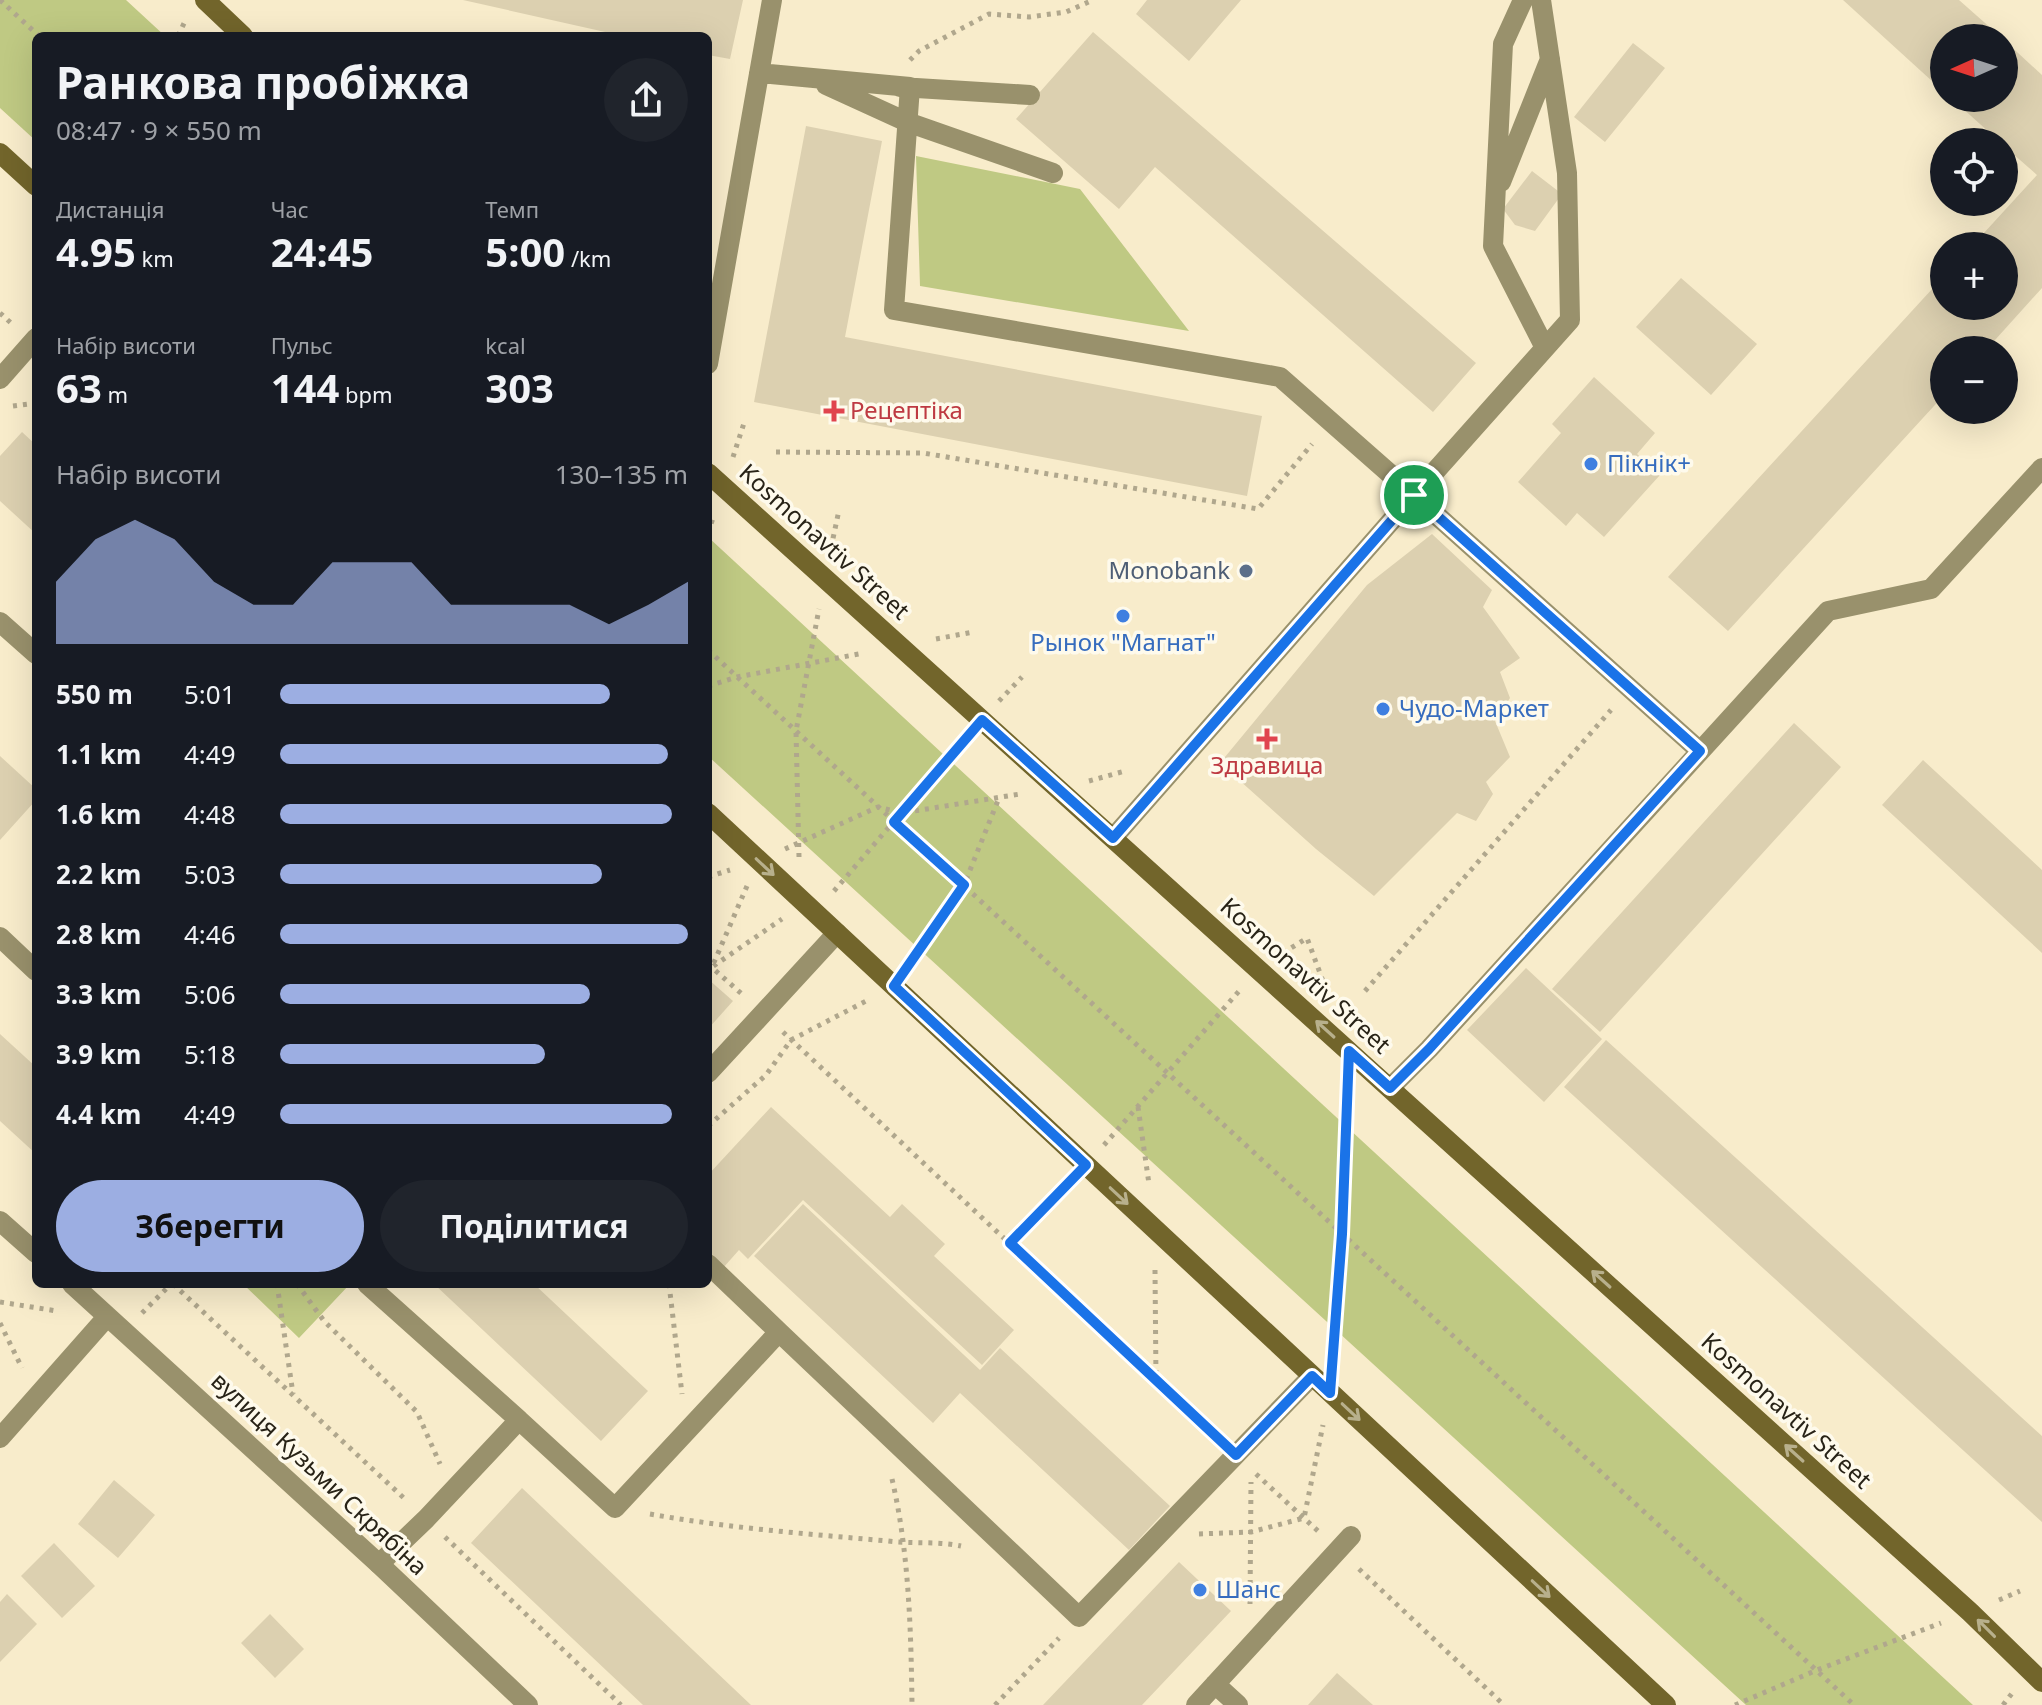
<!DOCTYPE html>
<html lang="uk">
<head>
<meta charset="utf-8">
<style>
	:root { --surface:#171b24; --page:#20242c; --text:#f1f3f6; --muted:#9ea1a6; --accent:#9caee2 }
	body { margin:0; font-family:"Noto Sans",sans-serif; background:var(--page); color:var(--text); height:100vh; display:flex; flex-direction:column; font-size:30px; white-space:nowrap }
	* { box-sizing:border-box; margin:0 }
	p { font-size:26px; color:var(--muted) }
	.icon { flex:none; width:44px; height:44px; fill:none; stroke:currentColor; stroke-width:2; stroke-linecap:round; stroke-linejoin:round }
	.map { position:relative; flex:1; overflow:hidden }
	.side { position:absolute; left:32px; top:32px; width:680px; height:1256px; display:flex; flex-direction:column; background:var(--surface); border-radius:12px; box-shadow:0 8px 32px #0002 }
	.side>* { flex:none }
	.needle { width:52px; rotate:267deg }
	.buttons { position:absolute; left:1930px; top:24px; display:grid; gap:16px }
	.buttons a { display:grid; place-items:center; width:88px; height:88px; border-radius:50%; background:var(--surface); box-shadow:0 8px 32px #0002; font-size:40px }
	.pin { position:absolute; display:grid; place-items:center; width:68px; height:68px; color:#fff; margin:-34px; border:4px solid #fff; border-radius:50%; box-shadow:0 2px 8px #0007 }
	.round { display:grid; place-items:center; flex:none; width:84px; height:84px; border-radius:42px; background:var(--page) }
	.head { display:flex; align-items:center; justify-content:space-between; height:136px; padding:0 24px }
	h1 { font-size:44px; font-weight:700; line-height:60px }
	.figures { display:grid; grid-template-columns:repeat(3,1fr); gap:12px; height:136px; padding:8px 24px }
	.figures div { display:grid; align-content:center }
	.figures b { font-size:40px; font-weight:700 }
	.figures small { font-size:22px; font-weight:400 }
	.figures p { font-size:22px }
	.chart { height:224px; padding:16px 24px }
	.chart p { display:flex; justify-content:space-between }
	.chart svg { width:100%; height:144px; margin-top:8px; fill:var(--accent); opacity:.7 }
	.button { display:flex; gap:16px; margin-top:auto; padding:16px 24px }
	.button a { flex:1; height:92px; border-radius:48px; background:var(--accent); color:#111; font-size:32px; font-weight:700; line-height:92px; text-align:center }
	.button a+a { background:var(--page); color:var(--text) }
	ul { padding:0 24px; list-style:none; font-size:26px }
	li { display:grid; grid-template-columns:128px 96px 1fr; align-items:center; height:60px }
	li i { height:20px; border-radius:10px; background:var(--accent) }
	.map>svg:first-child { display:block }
	.green { fill:#bfc983 }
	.building { fill:#dcd0b0 }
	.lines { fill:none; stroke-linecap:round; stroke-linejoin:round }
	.path { stroke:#b0a78d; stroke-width:5; stroke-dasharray:4 6; stroke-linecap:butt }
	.lane { stroke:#99916c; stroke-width:20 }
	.street { stroke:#99916c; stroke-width:20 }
	.secondary { stroke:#72652b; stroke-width:20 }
	.oneway { stroke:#b8b08c }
	.route-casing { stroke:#fff; stroke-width:16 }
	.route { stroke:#1a73e8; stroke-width:10 }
	.health-dot { fill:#e0444e; stroke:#fefaec; stroke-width:3 }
	.shop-dot { fill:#3f7fe0; stroke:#fefaec; stroke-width:3 }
	.service-dot { fill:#5c6f8a; stroke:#fefaec; stroke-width:3 }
	.labels { text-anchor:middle; stroke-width:7; stroke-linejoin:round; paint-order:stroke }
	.health-label { font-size:24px; fill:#be3a42; stroke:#fefaec; text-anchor:start }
	.shop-label { font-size:24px; fill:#366cbe; stroke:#fefaec; text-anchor:start }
	.street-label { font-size:24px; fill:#282317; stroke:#fefaec }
	.service-label { font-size:24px; fill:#4e5e75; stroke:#fefaec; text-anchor:end }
</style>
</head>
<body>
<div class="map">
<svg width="2042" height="1705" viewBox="0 0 2042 1705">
	<rect width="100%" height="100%" fill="#f8eccb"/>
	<!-- green -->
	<path class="green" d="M0,0H126L165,36H36V141L0,108Z
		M916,156L1080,189L1189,331L920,286Z
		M708,537L1973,1705H1746L708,756Z
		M243,1284H350L299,1338Z"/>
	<!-- building -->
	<path class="building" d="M463,0H743L730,59L708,55V36H623Z
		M1147,0H1241L1189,61L1136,14Z
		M1843,0H1959L2002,38H1944V92Z
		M1093,32L1476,363L1433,412L1155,167L1119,209L1016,119Z
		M2004,40L2042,75V288L1986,350H1944V395L1728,631L1668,577L1944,276V306H2004V246H1972L2037,175L2004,146V142H2000L1951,98H2004Z
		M1633,43L1665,68L1605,142L1574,117Z
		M806,126L882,141L845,337L1262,416L1247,496L754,402Z
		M1532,171L1562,194L1535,231L1515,225L1503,209Z
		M1681,278L1757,344L1711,395L1636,327Z
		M1594,377L1655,433L1637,454L1660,475L1604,537L1577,513L1566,526L1518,482L1561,433L1552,424Z
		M22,432L36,445V534L0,501V456Z
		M1432,534L1492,590L1483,607L1520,658L1500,672L1510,698L1495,721L1510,757L1486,782L1493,794L1476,821L1457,813L1374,896L1316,849L1220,763L1367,585Z
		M1794,723L1841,767L1600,1032L1552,989Z
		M0,756L36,789V800L0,840Z
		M1923,760L2042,870V953L1882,805Z
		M1526,968L1602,1039L1544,1102L1467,1030Z
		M708,979L733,1001L708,1029Z
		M0,1034L36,1067V1154L0,1121Z
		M1606,1040L2042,1436V1522L1564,1087Z
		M771,1107L890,1217L902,1204L945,1244L934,1256L1014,1330L982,1365L803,1200L748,1259L739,1250L723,1268L708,1255V1175Z
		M803,1204L980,1370L1000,1348L1170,1506L1129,1550L960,1393L933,1423L754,1256Z
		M434,1284H534L648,1391L601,1441Z
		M114,1480L155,1515L118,1558L78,1524Z
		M522,1488L751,1705H643L471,1543Z
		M54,1543L95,1586L62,1618L21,1576Z
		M1179,1562L1231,1611L1142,1705H1043Z
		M7,1594L37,1624L0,1662V1602Z
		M270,1614L304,1649L275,1678L241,1643Z
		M1337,1673L1373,1705H1308Z"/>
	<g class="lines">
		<!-- path -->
		<path class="path" d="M0,0L39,36
			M178,36L186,19
			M910,60L919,51L989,14L1029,17L1066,12L1093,0
			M0,313L12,324
			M13,406L36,403
			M776,452L923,453L1258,509L1312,444
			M733,457L744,423
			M708,533L714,515
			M831,548L839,510
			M936,639L973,632
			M708,650L1854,1705
			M708,686L737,677L864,653
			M999,701L1022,677
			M1089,781L1125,771
			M785,849L878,807L902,813L1020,794
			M799,857L796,731L819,609
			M708,877L730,870
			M747,886L712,967L782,919
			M834,891L963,741
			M1283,953L1307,938L1327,992
			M910,962L964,885L999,798
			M708,964L743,995
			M1365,991L1611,710
			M783,1032L1217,1437
			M1138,1107L1149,1184
			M708,1126L766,1075L791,1040L868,1000
			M1104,1145L1240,990
			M1010,1243L1067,1185
			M1155,1270L1156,1380
			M173,1284L406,1500
			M277,1284L293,1394
			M297,1284L324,1321L417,1412L440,1464
			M669,1284L682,1394
			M0,1302L57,1311
			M142,1313L171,1284
			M0,1323L22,1368
			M1333,1355L1342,1234L1348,1090
			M1256,1474L1319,1532
			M892,1479C909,1552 911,1630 912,1705
			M650,1514C728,1528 808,1534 888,1541C913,1544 937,1541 961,1546
			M1199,1534L1251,1532L1304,1518L1323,1425
			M445,1537L621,1705
			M1359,1569L1504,1705
			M1999,1600L2020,1591
			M1250,1604L1251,1482
			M995,1705L1059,1638
			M1735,1705L1817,1670L1941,1623
			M2003,1705L2013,1692"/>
		<!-- lane -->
		<path class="lane" d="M1523,0L1503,44L1493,246L1545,348
			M1541,0L1567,173L1570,320L1414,495L1700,751
			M759,73L910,87L894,310L1280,377L1414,495L1113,838
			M826,85L907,122L1053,173
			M900,87L1030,95
			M1501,182L1550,59
			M708,364L772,0
			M0,379L36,338
			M0,622L36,654
			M0,937L36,971
			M708,1073L837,933
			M1390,1088L1429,1049L1828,611L1931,589L2042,468
			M708,1264L779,1332
			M367,1284L519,1420L426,1519L379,1564
			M519,1420L615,1508L779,1332L1079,1617L1312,1376
			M1215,1684L1238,1705
			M1196,1705L1351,1536"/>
		<!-- street -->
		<path class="street" d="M0,1221L36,1253
			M72,1284L379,1564L528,1705
			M0,1438L106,1318"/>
		<!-- secondary -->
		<path class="secondary" d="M205,0L243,36
			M0,153L36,186
			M708,473L1970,1612L2042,1682
			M708,813L1666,1705"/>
	</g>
	<!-- one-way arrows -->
	<defs><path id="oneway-shaft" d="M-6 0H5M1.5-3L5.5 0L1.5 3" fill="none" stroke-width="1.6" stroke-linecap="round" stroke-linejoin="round" transform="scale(2)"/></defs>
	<g class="oneway">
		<use href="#oneway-shaft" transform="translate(765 867) rotate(43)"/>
		<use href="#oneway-shaft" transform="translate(1325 1029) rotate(-138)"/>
		<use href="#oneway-shaft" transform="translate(1119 1196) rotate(43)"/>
		<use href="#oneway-shaft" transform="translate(1601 1279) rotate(-138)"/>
		<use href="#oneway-shaft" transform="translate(1351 1412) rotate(43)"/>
		<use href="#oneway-shaft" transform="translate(1794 1453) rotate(-138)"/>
		<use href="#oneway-shaft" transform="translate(1541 1589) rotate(43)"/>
		<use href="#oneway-shaft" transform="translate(1986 1628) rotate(-135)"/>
	</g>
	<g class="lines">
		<defs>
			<path id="route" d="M1414,495L1700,751L1429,1049L1390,1088L1349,1051L1342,1234L1330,1393L1312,1376L1236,1455L1010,1243L1086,1165L894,986L964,885L894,822L982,720L1113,838Z"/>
		</defs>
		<!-- route casing -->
		<use href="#route" class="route-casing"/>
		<!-- route -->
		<use href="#route" class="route"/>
	</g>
	<!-- markers -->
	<g class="health-dot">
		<path d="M830 399h8v8h8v8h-8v8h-8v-8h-8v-8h8z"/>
		<path d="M1263 727h8v8h8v8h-8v8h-8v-8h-8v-8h8z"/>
	</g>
	<g class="shop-dot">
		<circle cx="1591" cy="464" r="8"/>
		<circle cx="1123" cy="616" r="8"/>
		<circle cx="1383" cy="709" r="8"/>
		<circle cx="1200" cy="1590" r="8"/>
	</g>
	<circle class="service-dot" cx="1246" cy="571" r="8"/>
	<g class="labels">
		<!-- health labels -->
		<g class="health-label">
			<text x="850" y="419">Рецептіка</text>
			<text x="1267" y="774" text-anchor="middle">Здравица</text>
		</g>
		<!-- shop labels -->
		<g class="shop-label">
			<text x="1607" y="472">Пікнік+</text>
			<text x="1123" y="651" text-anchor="middle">Рынок "Магнат"</text>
			<text x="1399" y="717">Чудо-Маркет</text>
			<text x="1216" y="1598">Шанс</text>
		</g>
		<!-- street labels -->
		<g class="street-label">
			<text transform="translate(824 542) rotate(42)" y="8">Kosmonavtiv Street</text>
			<text transform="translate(1305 976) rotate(42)" y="8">Kosmonavtiv Street</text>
			<text transform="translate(1786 1411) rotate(42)" y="8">Kosmonavtiv Street</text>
			<text transform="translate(319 1474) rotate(43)" y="8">вулиця Кузьми Скрябіна</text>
		</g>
		<!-- service labels -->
		<g class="service-label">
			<text x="1230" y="579">Monobank</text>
		</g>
	</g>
</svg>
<div class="buttons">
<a><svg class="needle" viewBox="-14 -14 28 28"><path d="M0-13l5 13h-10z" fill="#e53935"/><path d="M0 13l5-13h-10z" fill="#9ea1a6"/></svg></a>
<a><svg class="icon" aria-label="locate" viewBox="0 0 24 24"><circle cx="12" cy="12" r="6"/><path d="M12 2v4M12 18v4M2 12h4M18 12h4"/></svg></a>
<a>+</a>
<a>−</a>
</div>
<div class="pin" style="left:1414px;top:495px;background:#1e9e55"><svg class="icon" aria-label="arrive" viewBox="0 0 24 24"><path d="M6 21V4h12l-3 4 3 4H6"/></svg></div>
<section class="side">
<div class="head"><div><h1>Ранкова пробіжка</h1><p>08:47 · 9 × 550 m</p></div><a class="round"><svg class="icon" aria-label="share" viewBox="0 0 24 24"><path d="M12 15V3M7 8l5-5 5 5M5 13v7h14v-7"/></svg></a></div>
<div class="figures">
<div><p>Дистанція</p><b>4.95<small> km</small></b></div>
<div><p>Час</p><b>24:45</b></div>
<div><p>Темп</p><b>5:00<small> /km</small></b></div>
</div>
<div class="figures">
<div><p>Набір висоти</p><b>63<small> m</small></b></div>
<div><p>Пульс</p><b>144<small> bpm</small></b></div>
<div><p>kcal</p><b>303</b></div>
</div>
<div class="chart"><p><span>Набір висоти</span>130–135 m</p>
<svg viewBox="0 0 160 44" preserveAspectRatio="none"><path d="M0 44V25L10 12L20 6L30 12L40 25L50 32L60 32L70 19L80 19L90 19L100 32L110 32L120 32L130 32L140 38L150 32L160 25V44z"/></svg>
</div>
<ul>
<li><b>550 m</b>5:01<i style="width:81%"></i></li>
<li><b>1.1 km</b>4:49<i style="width:95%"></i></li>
<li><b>1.6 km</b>4:48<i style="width:96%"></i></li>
<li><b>2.2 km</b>5:03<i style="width:79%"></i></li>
<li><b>2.8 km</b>4:46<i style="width:100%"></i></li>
<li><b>3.3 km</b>5:06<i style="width:76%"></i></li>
<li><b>3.9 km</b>5:18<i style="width:65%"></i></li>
<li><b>4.4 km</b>4:49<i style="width:96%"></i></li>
</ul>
<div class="button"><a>Зберегти</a><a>Поділитися</a></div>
</section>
</div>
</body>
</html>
